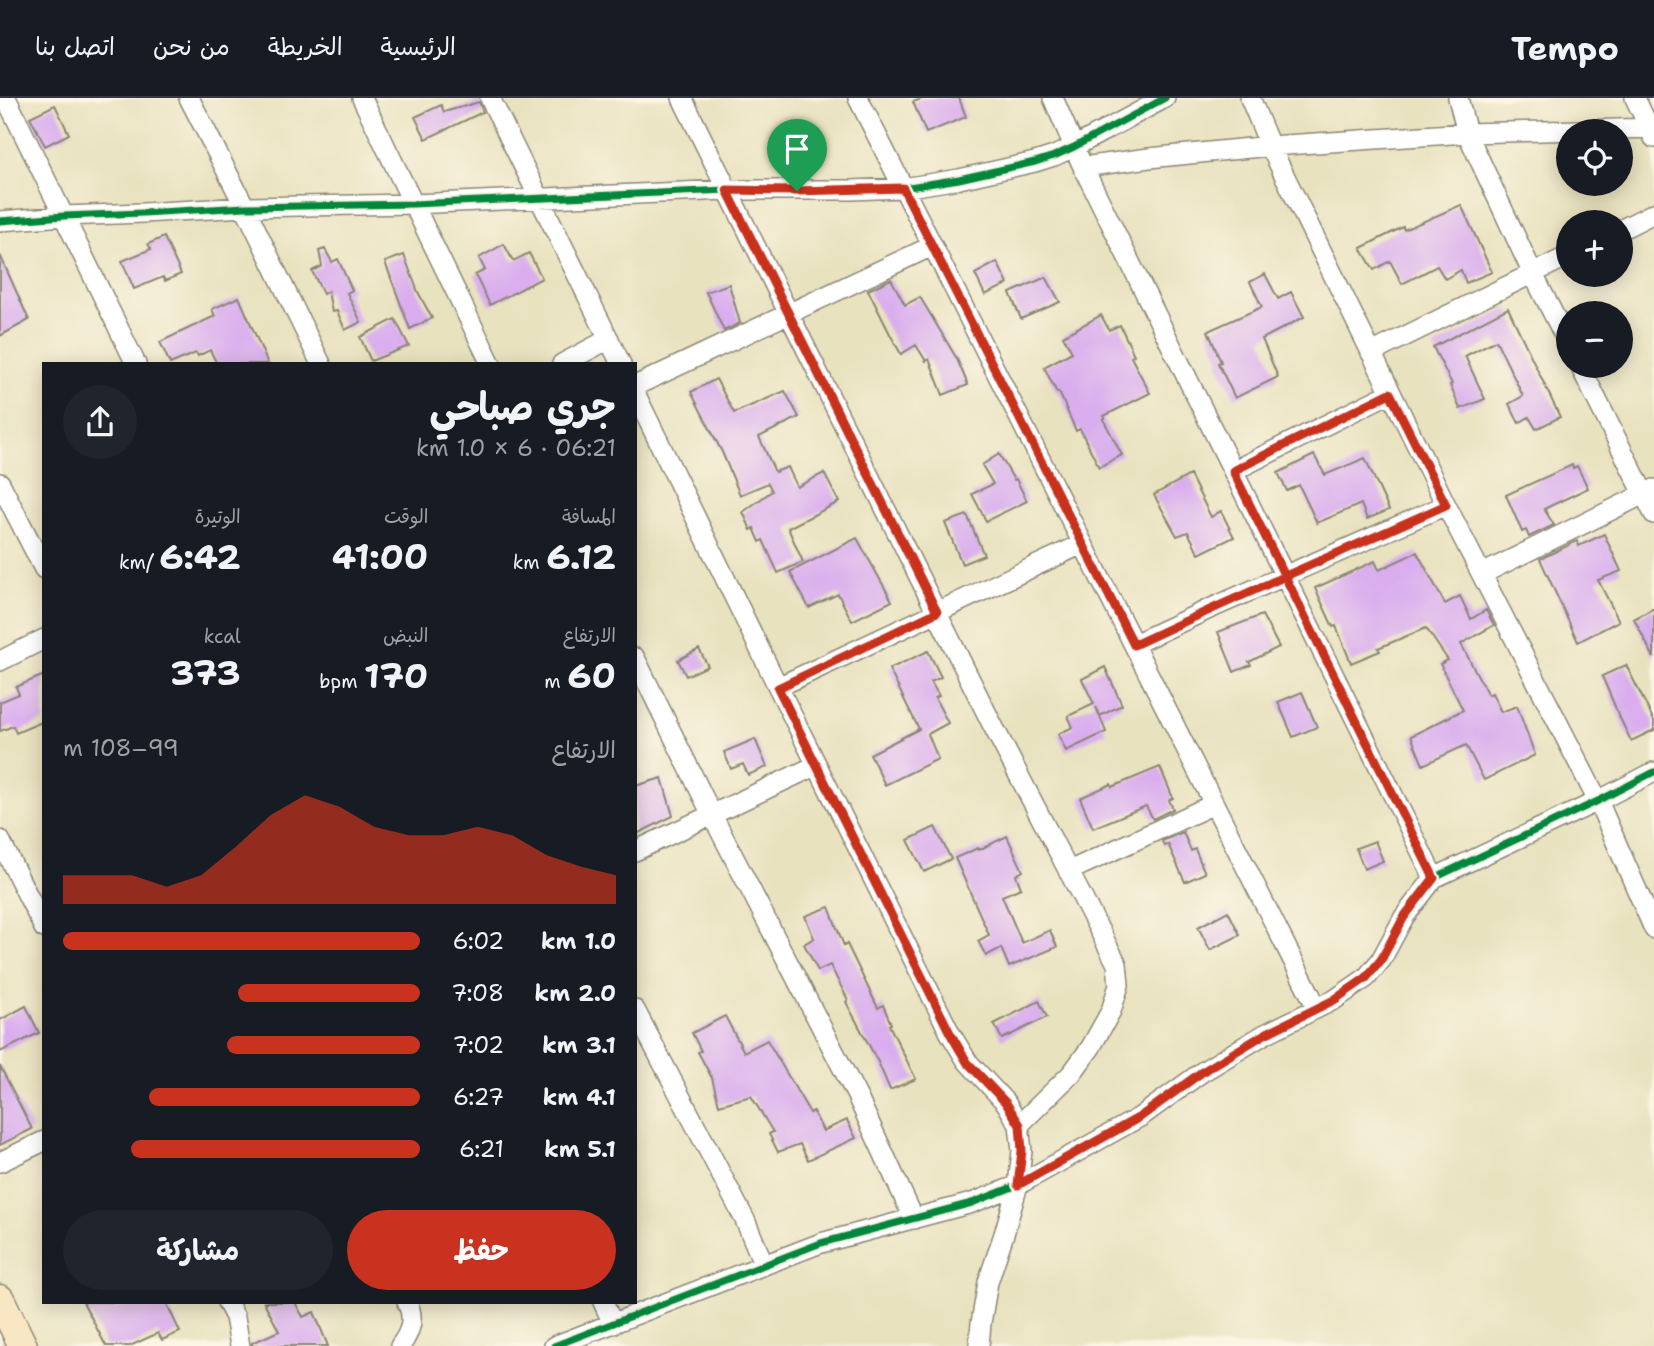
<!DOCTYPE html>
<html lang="ar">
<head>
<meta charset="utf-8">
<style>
	:root { --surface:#171b24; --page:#20242c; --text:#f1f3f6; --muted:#9ea1a6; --line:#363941; --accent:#c8321e }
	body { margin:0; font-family:"Shantell Sans","Playpen Sans Arabic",sans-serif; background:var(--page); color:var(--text); direction:rtl; height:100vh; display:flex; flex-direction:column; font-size:26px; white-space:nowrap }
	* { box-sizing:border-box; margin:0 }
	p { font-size:23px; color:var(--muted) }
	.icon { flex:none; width:38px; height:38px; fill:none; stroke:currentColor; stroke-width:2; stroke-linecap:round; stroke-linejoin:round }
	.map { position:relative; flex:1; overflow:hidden; direction:ltr }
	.details { position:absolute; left:42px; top:264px; width:595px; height:942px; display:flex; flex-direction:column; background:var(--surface); border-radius:0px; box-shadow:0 4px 18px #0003; direction:rtl }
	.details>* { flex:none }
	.fabs { position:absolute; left:1556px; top:21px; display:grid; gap:14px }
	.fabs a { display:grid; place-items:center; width:77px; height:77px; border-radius:50%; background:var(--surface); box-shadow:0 4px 18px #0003; font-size:35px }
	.pin { position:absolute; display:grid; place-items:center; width:60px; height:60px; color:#fff; margin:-72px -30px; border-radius:50% 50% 50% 0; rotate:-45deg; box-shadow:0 0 7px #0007 }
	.pin .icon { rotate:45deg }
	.round { display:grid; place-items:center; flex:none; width:74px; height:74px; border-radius:37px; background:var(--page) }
	.headline { display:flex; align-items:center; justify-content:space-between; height:119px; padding:0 21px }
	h1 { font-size:38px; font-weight:700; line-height:52px }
	.metrics { display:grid; grid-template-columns:repeat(3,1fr); gap:10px; height:119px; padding:7px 21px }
	.metrics div { display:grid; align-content:center }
	.metrics b { font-size:35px; font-weight:700 }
	.metrics small { font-size:19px; font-weight:400 }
	.metrics p { font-size:19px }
	.chart { height:196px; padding:14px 21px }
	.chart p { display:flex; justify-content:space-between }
	.chart svg { width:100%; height:126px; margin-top:7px; fill:var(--accent); opacity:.7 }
	.cta { display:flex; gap:14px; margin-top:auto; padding:14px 21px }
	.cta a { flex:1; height:80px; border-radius:42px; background:var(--accent); color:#fff; font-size:28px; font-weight:700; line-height:80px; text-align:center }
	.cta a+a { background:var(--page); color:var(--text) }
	ul { padding:0 21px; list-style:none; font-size:23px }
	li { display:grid; grid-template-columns:112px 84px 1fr; align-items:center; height:52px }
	li i { height:18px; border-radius:9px; background:var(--accent) }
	header { display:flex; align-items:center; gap:42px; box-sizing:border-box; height:98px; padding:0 35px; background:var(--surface); border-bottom:2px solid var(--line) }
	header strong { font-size:33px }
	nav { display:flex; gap:38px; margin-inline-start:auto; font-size:24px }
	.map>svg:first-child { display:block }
	.building { fill:#d9adee }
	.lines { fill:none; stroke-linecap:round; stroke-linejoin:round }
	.street-casing { stroke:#8a8675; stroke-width:22 }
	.secondary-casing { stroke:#8a8675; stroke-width:31 }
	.street { stroke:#fff; stroke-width:19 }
	.secondary { stroke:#f9e7c3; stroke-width:28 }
	.cycleway-casing { stroke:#fcf5e5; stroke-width:11 }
	.cycleway { stroke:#00873e; stroke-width:7 }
	.route-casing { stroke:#fff; stroke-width:14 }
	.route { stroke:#c8321e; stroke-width:9 }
</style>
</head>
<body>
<header>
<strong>Tempo</strong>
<nav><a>الرئيسية</a><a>الخريطة</a><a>من نحن</a><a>اتصل بنا</a></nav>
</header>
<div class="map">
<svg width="1654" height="1248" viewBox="0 0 1654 1248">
	<rect width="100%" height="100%" fill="#fcf5e5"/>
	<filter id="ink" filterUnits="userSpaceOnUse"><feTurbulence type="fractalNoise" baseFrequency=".0143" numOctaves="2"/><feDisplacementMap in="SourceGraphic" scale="14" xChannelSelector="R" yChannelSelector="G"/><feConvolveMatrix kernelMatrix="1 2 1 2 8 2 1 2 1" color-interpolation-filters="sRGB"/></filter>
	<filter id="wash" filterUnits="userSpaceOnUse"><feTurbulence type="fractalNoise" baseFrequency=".00686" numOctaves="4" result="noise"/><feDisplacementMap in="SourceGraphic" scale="28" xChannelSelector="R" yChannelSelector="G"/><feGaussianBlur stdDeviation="1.57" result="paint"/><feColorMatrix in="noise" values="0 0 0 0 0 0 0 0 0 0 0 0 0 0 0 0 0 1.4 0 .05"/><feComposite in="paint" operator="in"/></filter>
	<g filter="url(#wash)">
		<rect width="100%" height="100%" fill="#e9e2bf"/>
		<g id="blocks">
			<!-- building -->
			<path class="building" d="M924,0H959L966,19L926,35L913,4Z
				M479,4L483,14L426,41L415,19L441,7L444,14Z
				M55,7L69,36L45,48L30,19Z
				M1461,107L1492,174L1466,185L1461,172L1445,181L1437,168L1402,186L1390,163L1374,172L1361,150L1403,129L1404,132Z
				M164,139L181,176L165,183L163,179L134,191L122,163L151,151L148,146Z
				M504,146L513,163L529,155L542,180L490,207L475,177L485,172L479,160Z
				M325,151L332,164L338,161L352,192L347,195L361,224L345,232L337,213L332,214L328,193L323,196L312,173L322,168L319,153Z
				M0,157L29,222L0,238Z
				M404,157L418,194L432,220L410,231L385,164Z
				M997,164L1008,186L985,197L975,176Z
				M1265,176L1278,201L1291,194L1304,219L1262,241L1278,279L1235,300L1218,265L1221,264L1208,233L1262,209L1250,184Z
				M1046,179L1060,204L1021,221L1010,195Z
				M891,181L905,207L920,199L957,261L968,287L943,297L929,261L926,263L916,247L901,256L891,238L868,192Z
				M729,186L740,225L724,233L706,194Z
				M239,199L268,266H217L210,252L198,258L196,255L170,266L160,244L215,218L212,211Z
				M1508,210L1560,319L1536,331L1529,319L1519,325L1509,306L1523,298L1496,242L1465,258L1485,301L1460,311L1450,287L1452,286L1433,249Z
				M1101,217L1109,232L1120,227L1134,257L1131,259L1150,295L1104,318L1105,320L1103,321L1122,357L1099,369L1080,331L1076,333L1059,294L1057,295L1044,269L1072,254L1063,238Z
				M395,221L409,248L371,263L360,239Z
				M716,281L734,315L785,293L799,319L759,339L775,374L788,369L797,389L824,375L839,404L788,430L803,464L778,475L763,442L760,444L754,430L751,432L743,414L772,393L768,385L740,397L722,354L691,294Z
				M999,356L1014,382L1016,381L1027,403L986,423L972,396L993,386L982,367Z
				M1314,357L1325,377L1365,360L1389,412L1367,421L1361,406L1317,425L1299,387L1287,393L1278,375Z
				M1572,367L1573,370L1577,368L1588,390L1544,411L1554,427L1529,439L1526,432L1522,434L1506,397Z
				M1190,377L1211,419L1221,413L1234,439L1199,456L1188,434L1177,438L1154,397Z
				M967,417L984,457L962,466L945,425Z
				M1604,436L1621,473L1598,482L1619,523L1578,544L1540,461L1577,443L1579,448Z
				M857,440L892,503L852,523L838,496L809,510L790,474Z
				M1417,454L1445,506L1460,498L1471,521L1486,512L1494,527L1461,546L1488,597L1492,595L1501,614L1517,608L1535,657L1484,682L1466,647L1423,667L1411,638L1463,612L1440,566L1448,562L1426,530L1378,550L1380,553L1351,565L1336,528L1333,529L1315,490L1375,463L1379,472Z
				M1654,510V560L1634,521Z
				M1262,517L1279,549L1249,564L1251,567L1234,574L1218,534Z
				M699,551L708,568L686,578L678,562Z
				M928,553L941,579L931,584L939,598L935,600L948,625L928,636L938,661L885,687L870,656L919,631L889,571Z
				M1626,567L1654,623V632L1631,643L1619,618L1602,578Z
				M1105,569L1122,607L1100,618L1096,609L1106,634L1066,653L1058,636L1073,629L1068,618L1094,606L1082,581Z
				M44,577V623L16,635L13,628L0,633V604L19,596L16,589Z
				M1302,594L1317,629L1293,639L1278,604Z
				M755,641L767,669L748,677L743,666L731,671L724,654Z
				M1160,669L1173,700L1169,702L1173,711L1153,721L1146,708L1093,730L1080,700L1111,686L1112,689Z
				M662,680L673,718L635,737V688Z
				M935,729L951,761L924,774L908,742Z
				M1183,734L1191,753L1195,751L1205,775L1185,784L1168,746L1164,748L1162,743Z
				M1007,738L1023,773L1016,777L1021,790L1002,798L1022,845L1050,832L1057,849L1009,869L1001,850L986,858L978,843L989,837L955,760L978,750L979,752Z
				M1375,743L1383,763L1364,771L1356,750Z
				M829,809L844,848L847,846L878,910L883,907L891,926L889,927L916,981L890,992L879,966L846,904L848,902L830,867L818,873L804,846L814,840L805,818Z
				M1228,813L1240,837L1210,852L1198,829Z
				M1039,903L1047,919L1002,941L994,926Z
				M26,908L39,935L0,954V922Z
				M725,918L744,954L767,942L810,1015L813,1013L823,1033L847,1022L856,1040L808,1062L800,1046L778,1054L769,1036L773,1034L751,998L719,1007L712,980L698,954L701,953L692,935Z
				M0,968L32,1031L0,1047Z
				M83,1204H166L180,1234L162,1242L158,1235L130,1248H106Z
				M264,1204H295L303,1219L314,1214L328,1248H252V1245L279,1233Z"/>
		</g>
	</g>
	<g filter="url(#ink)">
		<use href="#blocks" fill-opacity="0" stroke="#8a8675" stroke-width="2"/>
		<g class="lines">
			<defs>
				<path id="street" d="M6,0L136,266
					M189,0L245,109L321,266
					M362,0L491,266
					M490,0L621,266
					M682,0L991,624L1117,866L1119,887L1111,913L1091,949L1072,975L1019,1027
					M858,0L1317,910
					M1053,0L1083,69L1434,780
					M1250,0L1270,48L1446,407L1598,703L1654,831
					M1458,0L1467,35L1533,176L1568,245
					M1635,0L1654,40
					M1083,69L1149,60L1270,48L1467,35L1654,30
					M0,123L64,118L143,115L245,109L413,106L727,92H851L903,90L959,81L1035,64L1054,58L1074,49L1165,0
					M1620,132L1654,115
					M1371,255L1568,158
					M562,266L609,241
					M1580,268L1654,416
					M635,288L932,148
					M635,295L778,589L950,935L967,963L1006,1005L1019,1027L1022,1053L1018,1087L1004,1136L988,1184L981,1225L979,1248
					M1233,373L1390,295
					M0,385L44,471
					M1482,476L1654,391
					M1134,546L1207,512L1446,407
					M635,560L712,717L857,998L914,1121
					M0,563L44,541
					M778,589L1082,446
					M0,742L44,830
					M635,753L817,667
					M1069,773L1214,706
					M635,912L745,1122L764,1167
					M0,1064L44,1043
					M227,1204L235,1219L240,1248
					M603,1204L613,1226
					M400,1248C411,1234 415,1220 407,1204
					M554,1248L821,1145L972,1105L1018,1087L1140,1019L1202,974L1265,936L1334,902L1366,880L1381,862L1404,819L1434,780L1598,703L1654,674"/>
				<path id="secondary" d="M0,1201L23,1248"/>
			</defs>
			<!-- street casing -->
			<use href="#street" class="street-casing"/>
			<!-- secondary casing -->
			<use href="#secondary" class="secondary-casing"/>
			<!-- street -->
			<use href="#street" class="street"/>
			<!-- secondary -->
			<use href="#secondary" class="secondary"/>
			<defs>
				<path id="cycleway" d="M0,123L64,118L143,115L245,109L413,106L727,92H851L903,90L959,81L1035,64L1054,58L1074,49L1165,0
					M554,1248L821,1145L972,1105L1018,1087L1140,1019L1202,974L1265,936L1334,902L1366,880L1381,862L1404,819L1434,780L1598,703L1654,674"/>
			</defs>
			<!-- cycleway casing -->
			<use href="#cycleway" class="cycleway-casing"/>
			<!-- cycleway -->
			<use href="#cycleway" class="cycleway"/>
		</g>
	</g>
	<g class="lines" filter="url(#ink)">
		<defs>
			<path id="route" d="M797,93L727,92L937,514L778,590L950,935L967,964L1006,1005L1020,1027L1022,1053L1018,1087L1140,1019L1202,974L1265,936L1334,902L1366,880L1381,862L1404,819L1434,780L1233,373L1390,295L1446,407C1342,454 1237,498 1134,547L903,90L797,93"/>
		</defs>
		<!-- route casing -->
		<use href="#route" class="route-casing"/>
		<!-- route -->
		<use href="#route" class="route"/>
	</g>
</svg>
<div class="fabs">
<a><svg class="icon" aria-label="locate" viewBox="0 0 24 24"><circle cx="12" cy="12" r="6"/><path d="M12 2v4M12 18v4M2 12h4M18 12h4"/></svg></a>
<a>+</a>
<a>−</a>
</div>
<div class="pin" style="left:797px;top:93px;background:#1e9e55"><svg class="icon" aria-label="arrive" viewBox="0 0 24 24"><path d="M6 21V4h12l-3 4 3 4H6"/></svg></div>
<section class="details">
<div class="headline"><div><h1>جري صباحي</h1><p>06:21 · 6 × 1.0 km</p></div><a class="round"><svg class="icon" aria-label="share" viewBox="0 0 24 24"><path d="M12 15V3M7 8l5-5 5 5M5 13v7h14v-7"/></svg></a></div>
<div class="metrics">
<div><p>المسافة</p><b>6.12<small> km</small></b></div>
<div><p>الوقت</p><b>41:00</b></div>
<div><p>الوتيرة</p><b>6:42<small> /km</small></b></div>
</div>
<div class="metrics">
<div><p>الارتفاع</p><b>60<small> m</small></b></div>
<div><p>النبض</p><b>170<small> bpm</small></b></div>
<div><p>kcal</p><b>373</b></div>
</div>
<div class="chart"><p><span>الارتفاع</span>99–108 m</p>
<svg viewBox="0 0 160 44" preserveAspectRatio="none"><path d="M0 44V34L10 34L20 34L30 38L40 34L50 24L60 13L70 6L80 10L90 17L100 20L110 20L120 17L130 20L140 27L150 31L160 34V44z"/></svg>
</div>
<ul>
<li><b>1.0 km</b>6:02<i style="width:100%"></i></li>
<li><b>2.0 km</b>7:08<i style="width:51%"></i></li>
<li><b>3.1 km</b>7:02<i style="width:54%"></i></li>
<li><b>4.1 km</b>6:27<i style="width:76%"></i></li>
<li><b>5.1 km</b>6:21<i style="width:81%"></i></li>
</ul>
<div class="cta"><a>حفظ</a><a>مشاركة</a></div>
</section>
</div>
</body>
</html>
